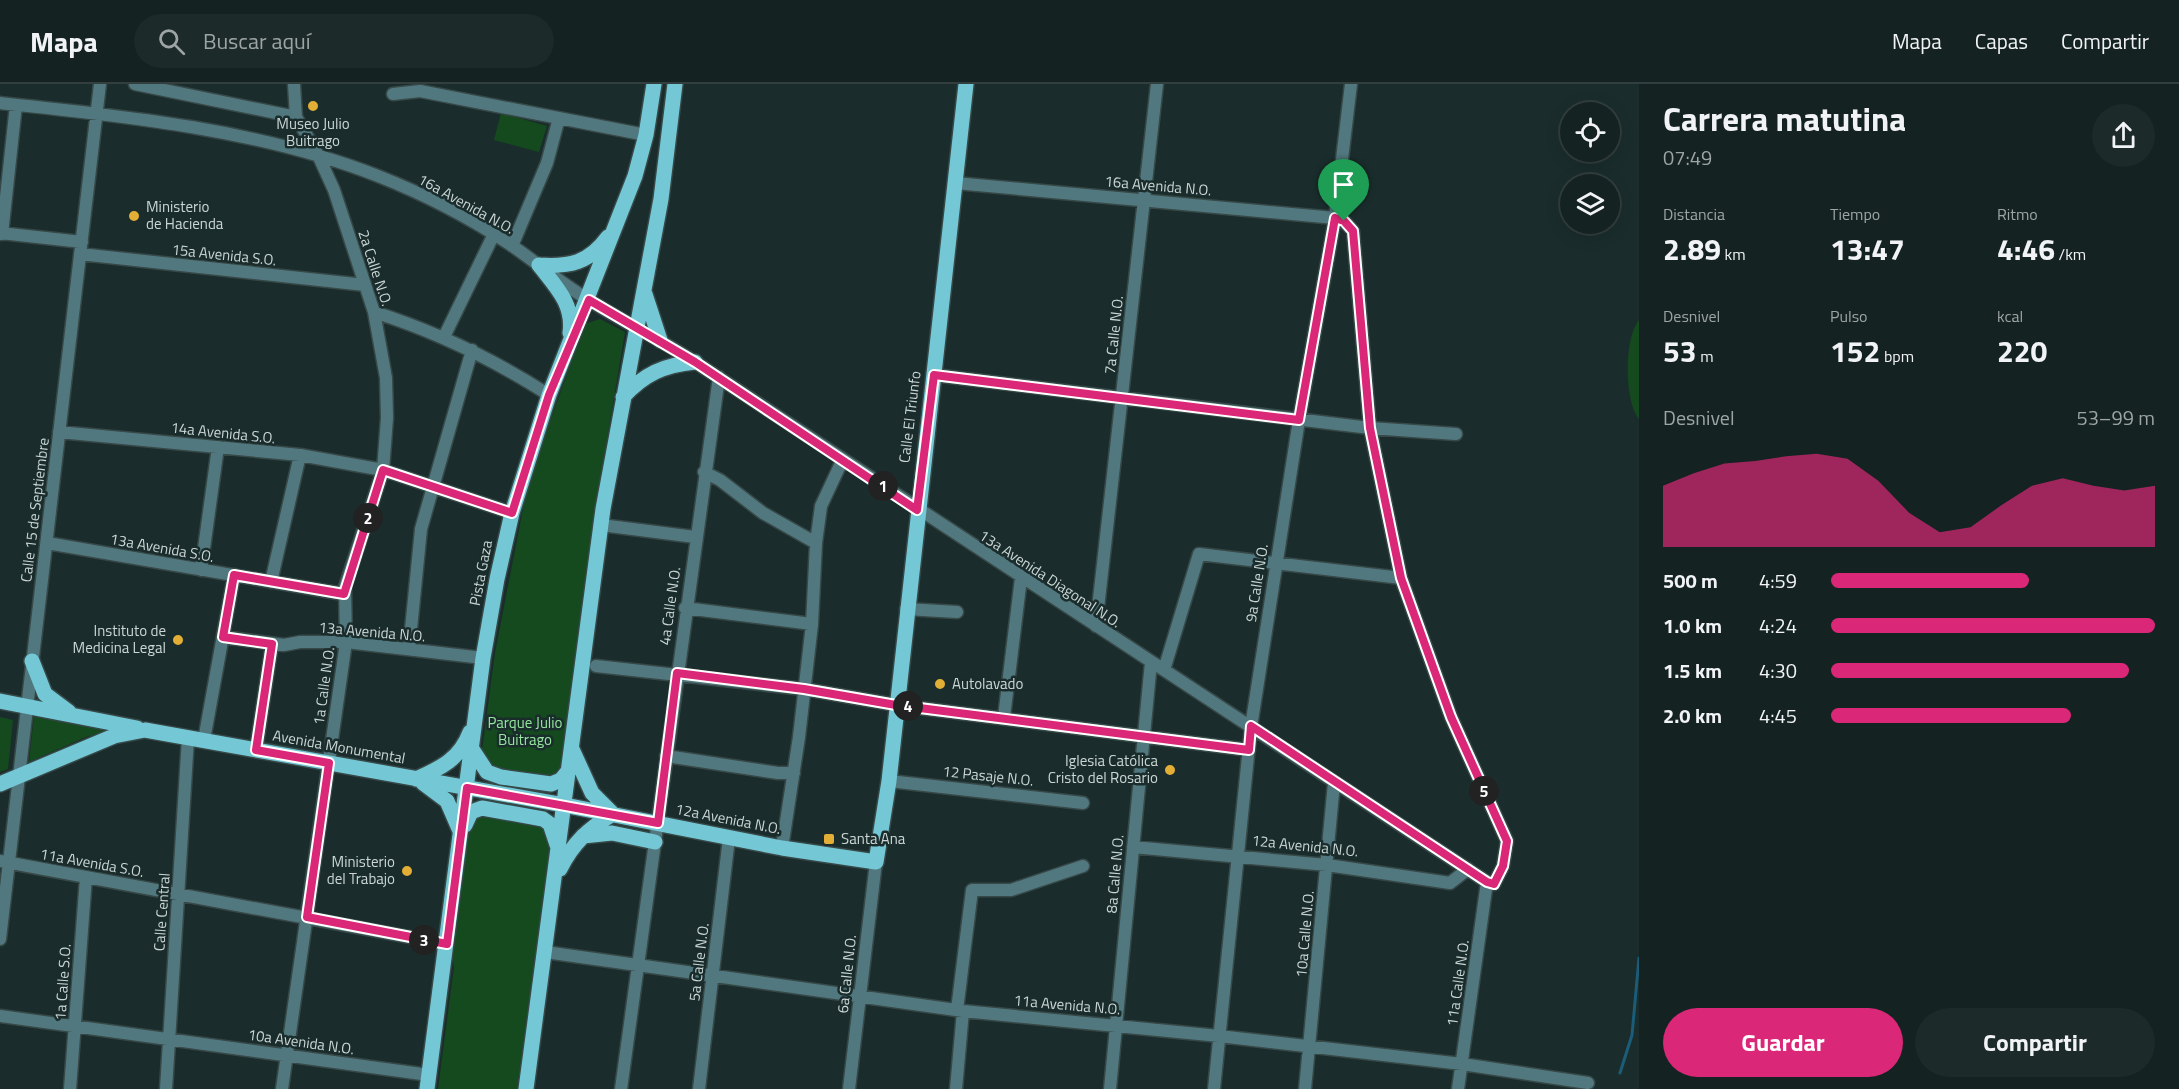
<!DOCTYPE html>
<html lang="es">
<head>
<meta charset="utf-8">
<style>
	:root { --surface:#142221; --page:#1d2a2a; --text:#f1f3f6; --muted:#9da4a5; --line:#333f3f; --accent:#db2777 }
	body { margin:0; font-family:"Titillium Web",sans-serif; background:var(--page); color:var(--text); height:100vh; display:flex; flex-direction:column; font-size:22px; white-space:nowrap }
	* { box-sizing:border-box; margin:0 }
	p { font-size:20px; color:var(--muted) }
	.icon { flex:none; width:33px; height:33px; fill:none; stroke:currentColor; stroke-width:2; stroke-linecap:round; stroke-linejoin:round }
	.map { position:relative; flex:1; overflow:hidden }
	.side { display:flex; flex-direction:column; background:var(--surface); width:540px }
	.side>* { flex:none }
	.controls { position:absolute; left:1560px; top:18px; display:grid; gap:12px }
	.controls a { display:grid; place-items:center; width:60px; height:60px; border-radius:50%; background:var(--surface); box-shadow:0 3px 15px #0003,0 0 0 2px var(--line); font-size:30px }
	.pin { position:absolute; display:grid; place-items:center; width:51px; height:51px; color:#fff; margin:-62px -26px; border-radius:50% 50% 50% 0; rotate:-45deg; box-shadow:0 0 6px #0007 }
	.pin .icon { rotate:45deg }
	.km { position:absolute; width:30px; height:30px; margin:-15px; border-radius:50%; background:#222; color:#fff; font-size:16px; line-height:30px; text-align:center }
	.round { display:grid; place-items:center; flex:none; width:63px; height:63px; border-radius:32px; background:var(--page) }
	.head { display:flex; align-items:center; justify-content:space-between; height:102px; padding:0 24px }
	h1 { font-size:33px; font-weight:700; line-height:45px }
	.stats { display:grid; grid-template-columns:repeat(3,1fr); gap:9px; height:102px; padding:6px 24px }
	.stats div { display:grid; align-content:center }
	.stats b { font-size:30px; font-weight:700 }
	.stats small { font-size:16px; font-weight:400 }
	.stats p { font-size:16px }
	.chart { height:168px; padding:12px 24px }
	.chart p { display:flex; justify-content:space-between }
	.chart svg { width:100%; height:108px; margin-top:6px; fill:var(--accent); opacity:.7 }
	.action { display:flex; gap:12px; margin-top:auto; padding:12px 24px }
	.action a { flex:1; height:69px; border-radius:36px; background:var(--accent); color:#fff; font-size:24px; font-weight:700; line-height:69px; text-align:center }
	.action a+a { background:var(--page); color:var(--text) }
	ul { padding:0 24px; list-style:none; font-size:20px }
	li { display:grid; grid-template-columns:96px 72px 1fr; align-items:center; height:45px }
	li i { height:15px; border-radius:8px; background:var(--accent) }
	header { display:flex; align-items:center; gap:36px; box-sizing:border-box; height:84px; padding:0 30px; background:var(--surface); border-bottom:2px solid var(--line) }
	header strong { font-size:28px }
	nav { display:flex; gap:33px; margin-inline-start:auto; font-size:21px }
	.search { width:420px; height:54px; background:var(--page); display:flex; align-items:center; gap:15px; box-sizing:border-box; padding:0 21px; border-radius:33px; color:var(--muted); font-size:22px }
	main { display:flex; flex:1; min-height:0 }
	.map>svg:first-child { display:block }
	.green { fill:#144a1e }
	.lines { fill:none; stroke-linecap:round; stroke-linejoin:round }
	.stream { stroke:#1b5d79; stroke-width:3 }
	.minor-casing { stroke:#364847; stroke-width:15 }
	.major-casing { stroke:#364847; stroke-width:18 }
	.minor { stroke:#52787f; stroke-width:12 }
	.major { stroke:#74c8d6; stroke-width:15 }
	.route-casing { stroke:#fff; stroke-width:12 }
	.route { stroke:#db2777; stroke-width:8 }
	.poi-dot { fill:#e3ae35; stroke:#1a2d2c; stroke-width:2 }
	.labels { text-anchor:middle; stroke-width:5; stroke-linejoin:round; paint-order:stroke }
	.poi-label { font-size:15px; fill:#cad6d5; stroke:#1a2d2c; text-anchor:start }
	.street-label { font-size:15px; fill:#cad6d5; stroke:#1a2d2c }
	.park-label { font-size:15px; fill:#95e69d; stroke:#1a2d2c }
</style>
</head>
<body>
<header>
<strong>Mapa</strong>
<div class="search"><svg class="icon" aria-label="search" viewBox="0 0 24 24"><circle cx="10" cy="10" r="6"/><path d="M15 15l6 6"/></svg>Buscar aquí</div>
<nav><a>Mapa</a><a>Capas</a><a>Compartir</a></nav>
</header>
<main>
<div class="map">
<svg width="1639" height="1005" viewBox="0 0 1639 1005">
	<rect width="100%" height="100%" fill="#1a2d2c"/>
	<!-- green -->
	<path class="green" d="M501,29L547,42L539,68L494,56Z
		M600,235L625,248L595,427L561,688L552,695L488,686L481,674L495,569L528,399L585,240Z
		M1639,236V335C1624,317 1624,254 1639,236Z
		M34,632L113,647L86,653L29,678Z
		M0,633L13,636L8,685L0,688Z
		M480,731L538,740L546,747L550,763L517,1005H438L454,883L451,870L469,741L473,734Z"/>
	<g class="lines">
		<!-- stream -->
		<path class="stream" d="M1620,989L1632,951L1639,874"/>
		<defs>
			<path id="minor" d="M135,0L296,33
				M393,10L420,7L646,51
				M0,19C125,32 261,46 378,92C424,110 470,134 511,161C537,179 562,200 589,216C624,238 661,256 695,278L1487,798L1494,800L1503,782L1507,757L1451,633L1401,494L1370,344L1353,147L1344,137L1335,134L955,99
				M0,149L82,158
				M2,150L16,21
				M512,162L547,79L559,34
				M80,170L365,201
				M374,228C437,248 493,275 549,311
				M444,253L494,150
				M934,291L1370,344L1456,350
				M59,348L300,371L383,386L512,429
				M704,388L720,396L763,429L816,459
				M601,441L695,453
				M47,459L343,510
				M201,486L218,363
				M271,498L300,371
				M685,524L812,540
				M906,525L957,528
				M1096,542L1157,0
				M223,553L284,561L300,558H346L483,574
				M409,565L421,445L472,266
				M596,582L804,605L896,621L1249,666
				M1164,586L1199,470L1401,494
				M1004,633L1021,494
				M204,656L234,491
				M256,666L272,560
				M666,672L778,689H794
				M889,697L1083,719
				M1133,763L1327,781L1450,799L1468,785
				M782,764L799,653L812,540L816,459L821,422L843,375
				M0,777L447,860
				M0,855L100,0
				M545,868L963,927L1219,952L1462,980L1588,999
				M957,926L972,806H1011L1083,782
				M0,932L429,991
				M70,1005L86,793
				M166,1005L188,654
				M282,1005L346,558L345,503L383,386L387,334L386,294L374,228L334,106L318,71L296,33L294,0
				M621,1005L719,293
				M699,1005L729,754
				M849,1005L876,778
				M956,1005L963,927
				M1110,1005L1151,578
				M1214,1005L1251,643L1299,336L1335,134L1351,0
				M1305,1005L1334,699
				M1458,1005L1487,798"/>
			<path id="major" d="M539,181C570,183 589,179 608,153
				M539,181C556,203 574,220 570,249
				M645,210L660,256
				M623,313C644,290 664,281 695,278
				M32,577L45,610L69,628
				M0,617L137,644
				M472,665L487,688L501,693L551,700L561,696L569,686
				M572,665L592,709L613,730
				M416,695C441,684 460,675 470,648
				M423,699L447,717L460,747
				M0,700L114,652L145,646L564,721L782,764L876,778L889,697L966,0
				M465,741L471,728L482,724L543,735L550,740L557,761
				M583,752L612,749L655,758
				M560,785C572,760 589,744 613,730
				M427,1005L483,574L497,495L512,429L549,311L635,92L646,51L654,0
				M526,1005L603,425L661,115L675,0"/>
		</defs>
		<!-- minor casing -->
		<use href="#minor" class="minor-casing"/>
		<!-- major casing -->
		<use href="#major" class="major-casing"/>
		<!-- minor -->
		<use href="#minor" class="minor"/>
		<!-- major -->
		<use href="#major" class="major"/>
	</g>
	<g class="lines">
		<defs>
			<path id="route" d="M1335,134L1344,137L1353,147L1370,344L1401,494L1451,633L1507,757L1503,782L1494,800L1487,798L1251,642L1249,666L896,621L804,605L677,589L658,739L467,704L447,860L307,833L329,679L256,666L272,560L223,553L234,491L344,510L383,386L512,429L549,311L589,216L695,278L917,426L934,291L1299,336Z"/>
		</defs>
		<!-- route casing -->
		<use href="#route" class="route-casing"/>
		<!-- route -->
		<use href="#route" class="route"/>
	</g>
	<!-- markers -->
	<g class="poi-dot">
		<circle cx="313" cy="22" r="6"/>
		<circle cx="134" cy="132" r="6"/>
		<circle cx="178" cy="556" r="6"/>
		<circle cx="940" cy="600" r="6"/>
		<circle cx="1170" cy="686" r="6"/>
		<rect x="823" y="749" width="12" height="12" rx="3"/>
		<circle cx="407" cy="787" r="6"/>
	</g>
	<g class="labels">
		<!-- poi labels -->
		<g class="poi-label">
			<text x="313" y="45" text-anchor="middle">Museo Julio<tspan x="313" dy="17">Buitrago</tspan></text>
			<text x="146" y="128">Ministerio<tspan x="146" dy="17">de Hacienda</tspan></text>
			<text x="166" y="552" text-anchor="end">Instituto de<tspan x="166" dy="17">Medicina Legal</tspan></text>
			<text x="952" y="605">Autolavado</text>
			<text x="1158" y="682" text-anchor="end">Iglesia Católica<tspan x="1158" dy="17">Cristo del Rosario</tspan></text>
			<text x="841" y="760">Santa Ana</text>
			<text x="395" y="783" text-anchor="end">Ministerio<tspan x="395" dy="17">del Trabajo</tspan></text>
		</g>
		<!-- street labels -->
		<g class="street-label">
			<text transform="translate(1158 102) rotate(5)" y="5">16a Avenida N.O.</text>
			<text transform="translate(466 120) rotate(29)" y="5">16a Avenida N.O.</text>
			<text transform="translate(224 171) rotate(6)" y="5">15a Avenida S.O.</text>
			<text transform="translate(375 184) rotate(72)" y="5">2a Calle N.O.</text>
			<text transform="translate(1114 251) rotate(-84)" y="5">7a Calle N.O.</text>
			<text transform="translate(910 333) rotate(-83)" y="5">Calle El Triunfo</text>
			<text transform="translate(223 349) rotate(6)" y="5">14a Avenida S.O.</text>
			<text transform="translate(35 426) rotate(-83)" y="5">Calle 15 de Septiembre</text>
			<text transform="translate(162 464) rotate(10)" y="5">13a Avenida S.O.</text>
			<text transform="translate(481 489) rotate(-79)" y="5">Pista Gaza</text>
			<text transform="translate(1050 495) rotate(33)" y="5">13a Avenida Diagonal N.O.</text>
			<text transform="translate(1257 499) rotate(-81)" y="5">9a Calle N.O.</text>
			<text transform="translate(670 522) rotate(-82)" y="5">4a Calle N.O.</text>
			<text transform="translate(372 548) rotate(5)" y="5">13a Avenida N.O.</text>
			<text transform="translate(324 602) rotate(-82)" y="5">1a Calle N.O.</text>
			<text transform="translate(339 663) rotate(10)" y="5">Avenida Monumental</text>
			<text transform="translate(988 692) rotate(6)" y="5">12 Pasaje N.O.</text>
			<text transform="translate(728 735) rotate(11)" y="5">12a Avenida N.O.</text>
			<text transform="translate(1305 762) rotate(6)" y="5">12a Avenida N.O.</text>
			<text transform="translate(92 779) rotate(10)" y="5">11a Avenida S.O.</text>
			<text transform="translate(1115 790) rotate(-85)" y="5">8a Calle N.O.</text>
			<text transform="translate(162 828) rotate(-86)" y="5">Calle Central</text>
			<text transform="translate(1305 850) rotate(-85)" y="5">10a Calle N.O.</text>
			<text transform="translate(699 878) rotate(-83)" y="5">5a Calle N.O.</text>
			<text transform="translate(847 890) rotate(-84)" y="5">6a Calle N.O.</text>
			<text transform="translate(63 898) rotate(-86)" y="5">1a Calle S.O.</text>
			<text transform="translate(1458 899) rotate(-82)" y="5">11a Calle N.O.</text>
			<text transform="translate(1067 921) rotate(5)" y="5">11a Avenida N.O.</text>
			<text transform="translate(301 958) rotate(8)" y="5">10a Avenida N.O.</text>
		</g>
		<!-- park labels -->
		<g class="park-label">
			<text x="525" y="644">Parque Julio<tspan x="525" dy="17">Buitrago</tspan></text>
		</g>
	</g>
</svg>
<div class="controls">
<a><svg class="icon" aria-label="locate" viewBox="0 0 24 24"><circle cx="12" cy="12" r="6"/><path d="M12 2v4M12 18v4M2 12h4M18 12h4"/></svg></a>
<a><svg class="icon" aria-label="layers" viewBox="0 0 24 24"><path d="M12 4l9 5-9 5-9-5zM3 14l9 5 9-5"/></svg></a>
</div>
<div class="pin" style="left:1344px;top:137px;background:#1e9e55"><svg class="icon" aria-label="arrive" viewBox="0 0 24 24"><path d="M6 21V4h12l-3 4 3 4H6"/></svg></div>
<b class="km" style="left:883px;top:402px">1</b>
<b class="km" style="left:368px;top:434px">2</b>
<b class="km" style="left:424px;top:856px">3</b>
<b class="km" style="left:908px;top:622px">4</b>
<b class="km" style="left:1484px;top:707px">5</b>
</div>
<section class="side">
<div class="head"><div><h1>Carrera matutina</h1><p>07:49</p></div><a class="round"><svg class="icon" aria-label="share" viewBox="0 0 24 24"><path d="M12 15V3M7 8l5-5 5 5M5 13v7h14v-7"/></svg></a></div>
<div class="stats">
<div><p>Distancia</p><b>2.89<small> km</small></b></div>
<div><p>Tiempo</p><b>13:47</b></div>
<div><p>Ritmo</p><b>4:46<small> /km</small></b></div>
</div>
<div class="stats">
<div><p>Desnivel</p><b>53<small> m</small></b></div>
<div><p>Pulso</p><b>152<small> bpm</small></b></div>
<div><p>kcal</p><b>220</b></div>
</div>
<div class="chart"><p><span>Desnivel</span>53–99 m</p>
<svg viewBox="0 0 160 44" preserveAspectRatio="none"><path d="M0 44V19L10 14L20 10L30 9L40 7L50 6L60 8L70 17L80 30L90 38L100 36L110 27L120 19L130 16L140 19L150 21L160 19V44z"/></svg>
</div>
<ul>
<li><b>500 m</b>4:59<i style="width:61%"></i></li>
<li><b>1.0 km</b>4:24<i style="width:100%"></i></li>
<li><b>1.5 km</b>4:30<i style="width:92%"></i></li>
<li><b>2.0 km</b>4:45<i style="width:74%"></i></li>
</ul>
<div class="action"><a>Guardar</a><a>Compartir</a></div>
</section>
</main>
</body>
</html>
